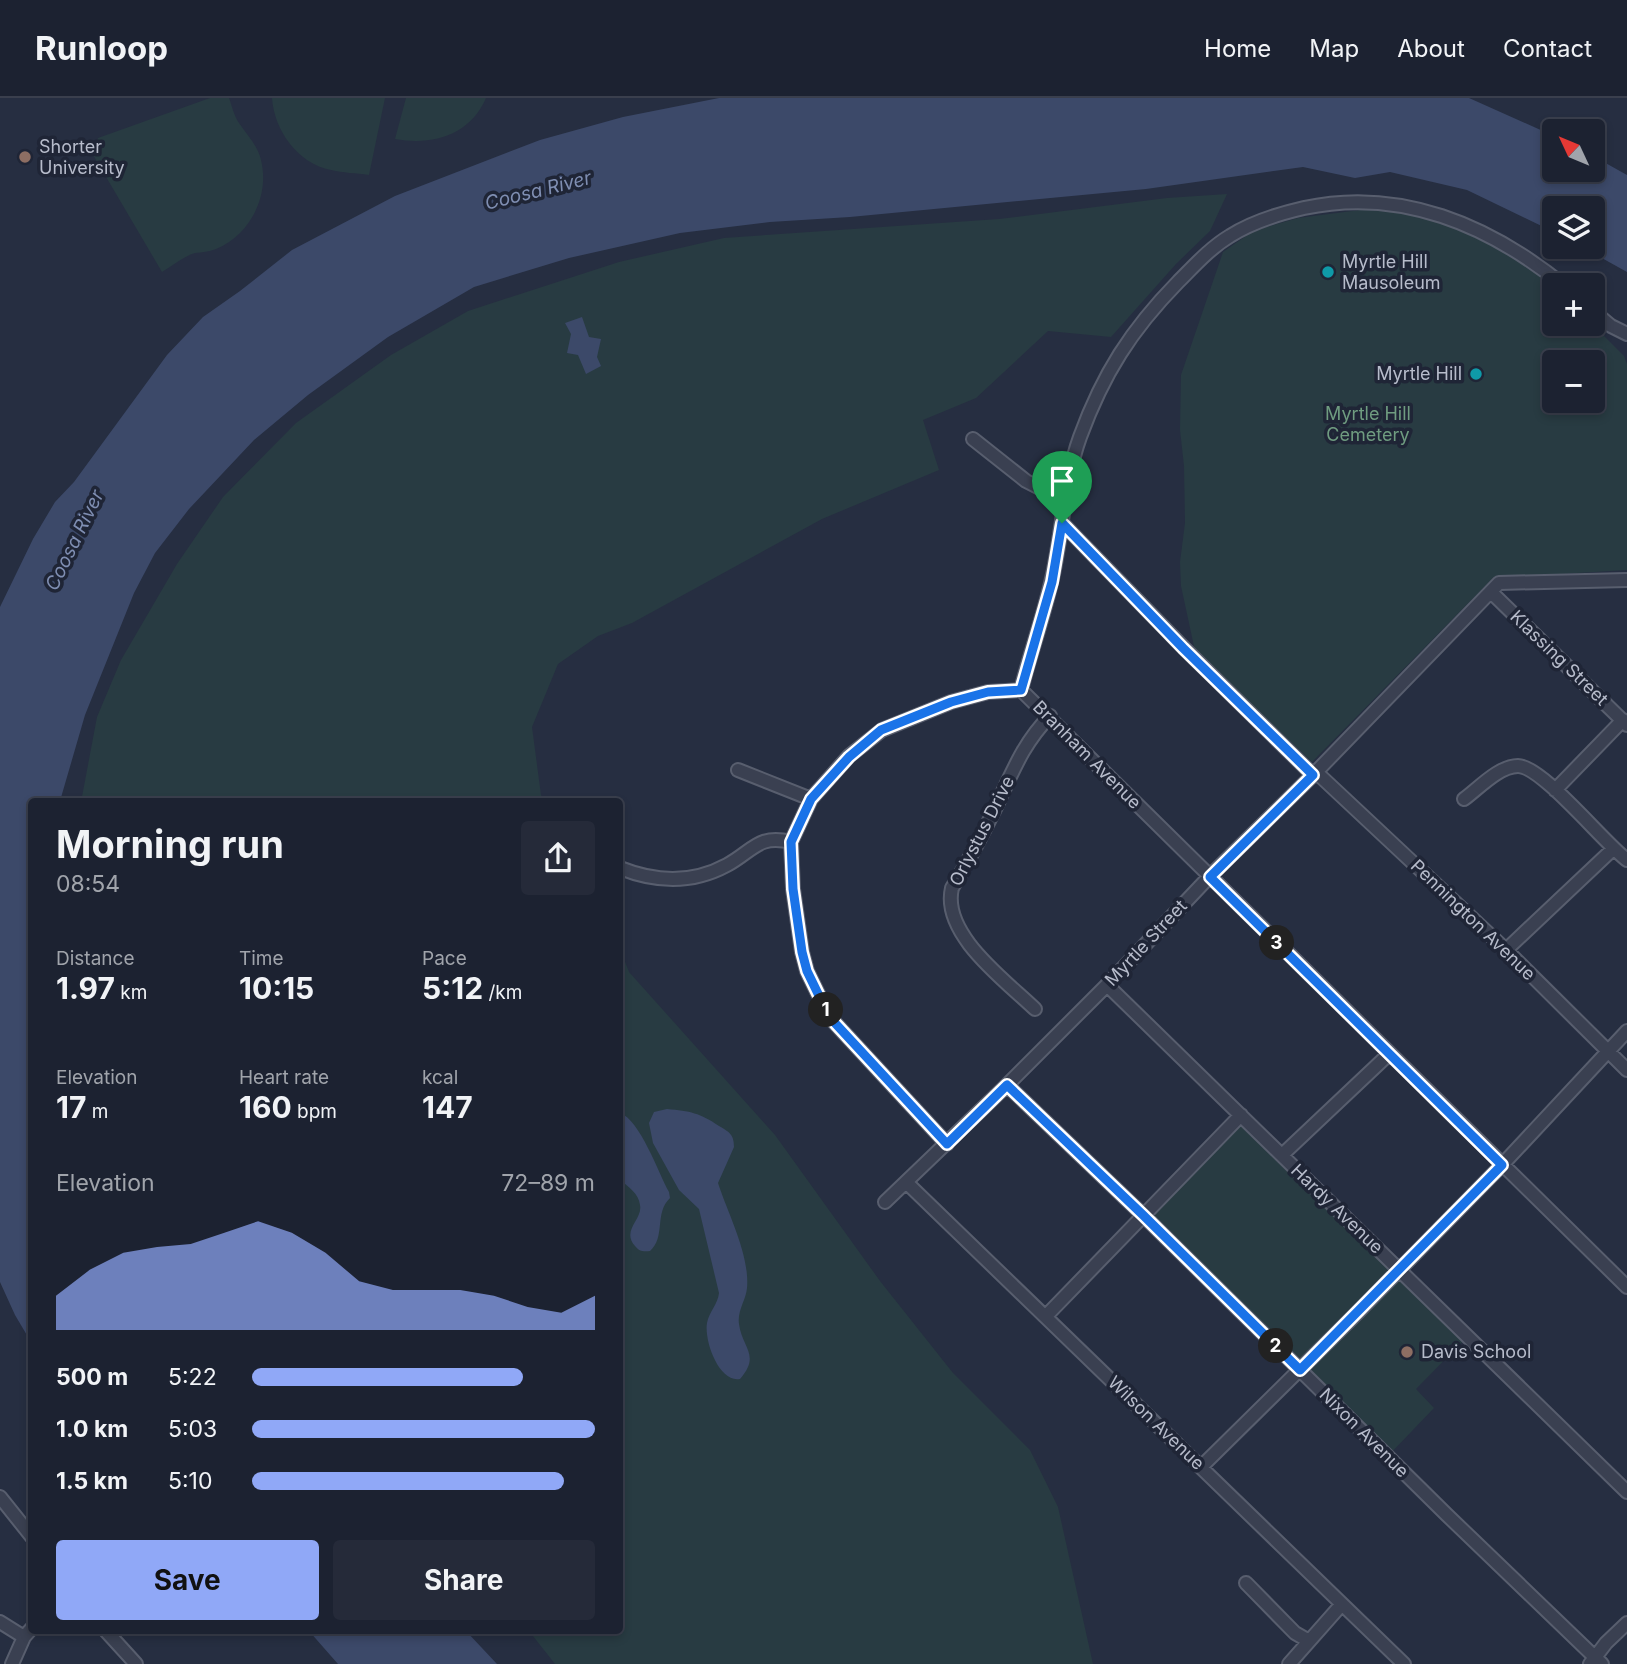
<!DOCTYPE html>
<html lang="en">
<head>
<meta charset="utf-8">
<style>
	:root { --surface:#1c2231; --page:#252a39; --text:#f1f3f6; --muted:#a0a4ab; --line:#3a3f4d; --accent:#90a8f7 }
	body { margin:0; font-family:Inter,sans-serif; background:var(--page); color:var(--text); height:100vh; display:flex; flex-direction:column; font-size:26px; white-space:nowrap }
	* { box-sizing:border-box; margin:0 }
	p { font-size:23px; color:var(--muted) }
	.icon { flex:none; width:38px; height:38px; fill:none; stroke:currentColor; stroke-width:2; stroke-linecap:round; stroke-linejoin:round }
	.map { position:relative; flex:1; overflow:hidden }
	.sheet { position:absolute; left:28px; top:700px; width:595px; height:836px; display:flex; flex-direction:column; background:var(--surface); border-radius:7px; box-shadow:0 4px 10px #0003,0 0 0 2px var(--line) }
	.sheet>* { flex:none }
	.needle { width:46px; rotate:314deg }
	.controls { position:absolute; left:1542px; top:21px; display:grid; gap:14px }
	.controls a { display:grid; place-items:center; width:63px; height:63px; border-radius:7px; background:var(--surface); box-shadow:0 4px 10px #0003,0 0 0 2px var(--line); font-size:35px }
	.pin { position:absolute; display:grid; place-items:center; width:60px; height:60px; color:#fff; margin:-72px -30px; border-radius:50% 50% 50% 0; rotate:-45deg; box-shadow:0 0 7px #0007 }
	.pin .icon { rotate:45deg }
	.km { position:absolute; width:35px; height:35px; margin:-18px; border-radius:50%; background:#222; color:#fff; font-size:19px; line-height:35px; text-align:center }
	.round { display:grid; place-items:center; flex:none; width:74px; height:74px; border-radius:7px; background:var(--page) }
	.headline { display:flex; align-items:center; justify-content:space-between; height:119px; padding:0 28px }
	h1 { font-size:38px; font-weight:700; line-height:52px }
	.stats { display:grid; grid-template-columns:repeat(3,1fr); gap:10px; height:119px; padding:7px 28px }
	.stats div { display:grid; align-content:center }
	.stats b { font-size:30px; font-weight:700 }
	.stats small { font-size:19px; font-weight:400 }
	.stats p { font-size:19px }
	.chart { height:196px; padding:14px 28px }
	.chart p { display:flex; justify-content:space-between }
	.chart svg { width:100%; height:126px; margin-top:7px; fill:var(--accent); opacity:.7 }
	.primary-button { display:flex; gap:14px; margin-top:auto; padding:14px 28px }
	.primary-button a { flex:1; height:80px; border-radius:7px; background:var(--accent); color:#111; font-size:28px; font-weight:700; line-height:80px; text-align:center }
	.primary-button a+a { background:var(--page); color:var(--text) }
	ul { padding:0 28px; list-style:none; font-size:23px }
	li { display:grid; grid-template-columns:112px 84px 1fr; align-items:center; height:52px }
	li i { height:18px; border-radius:9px; background:var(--accent) }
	header { display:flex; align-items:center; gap:42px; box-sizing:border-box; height:98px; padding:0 35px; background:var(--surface); border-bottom:2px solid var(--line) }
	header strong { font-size:33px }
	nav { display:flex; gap:38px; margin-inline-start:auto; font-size:24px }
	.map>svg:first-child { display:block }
	.green { fill:#283b42; fill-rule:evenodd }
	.water { fill:#3c4969 }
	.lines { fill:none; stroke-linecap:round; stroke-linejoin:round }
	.minor-casing { stroke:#585e6e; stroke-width:16 }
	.minor { stroke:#3a4051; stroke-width:12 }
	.route-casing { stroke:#fff; stroke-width:14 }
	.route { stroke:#1a73e8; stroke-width:9 }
	.education-dot { fill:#8d6e63; stroke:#1f2536; stroke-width:2.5 }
	.culture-dot { fill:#0f9aa8; stroke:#1f2536; stroke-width:2.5 }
	.labels { text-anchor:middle; stroke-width:7; stroke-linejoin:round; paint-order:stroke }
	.poi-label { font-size:18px; fill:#b7bccb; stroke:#1f2536; text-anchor:start }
	.park-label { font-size:18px; fill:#6f9c80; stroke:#1f2536 }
	.street-label { font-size:18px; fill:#b7bccb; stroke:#1f2536 }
	.water-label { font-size:19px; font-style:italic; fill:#7f8eb2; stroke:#1f2536 }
</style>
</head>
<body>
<header>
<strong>Runloop</strong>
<nav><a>Home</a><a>Map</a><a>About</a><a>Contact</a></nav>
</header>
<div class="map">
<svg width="1627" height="1566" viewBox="0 0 1627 1566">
	<rect width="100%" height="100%" fill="#262e41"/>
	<!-- green -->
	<path class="green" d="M210,0H229C232,8 234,18 239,25C247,37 258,48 261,62C270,98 250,137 216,151C209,154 202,154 195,155C184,158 172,168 162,174L92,55L98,40Z
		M272,0H385L369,77C356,75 343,75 331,72C298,66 274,32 272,0Z
		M406,0H486C470,37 433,48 395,41Z
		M1227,96L1210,133L1176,166L1111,239L1048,233L976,300L923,322L939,372L822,421L632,525L598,538L558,566L532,629L541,697L544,703L81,704L97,619L121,562L177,466L223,399L296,325L391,257L468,213L619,164L724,140L999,121L1167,100Z
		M1390,111C1433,119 1474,134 1512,157C1527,165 1541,180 1554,192V226H1592L1624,258L1627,266V472L1493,480L1312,664L1195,553L1181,488L1180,464L1185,425L1184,368L1180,332L1181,277L1223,154L1253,133L1298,120L1360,112ZM1554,264H1592V303H1554Z
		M620,851L629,874L775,1037L880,1183L953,1275L1030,1352L1058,1409L1093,1566H555L529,1533H620Z
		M1241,1017L1468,1238L1416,1291L1434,1310L1388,1358L1143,1117Z"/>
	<!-- water -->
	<path class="water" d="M719,0H1469L1554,38V72H1592L1593,58L1627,77V174L1582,149H1592V110H1554V134L1467,92L1390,74L1355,80L1303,69L1146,91L850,119L770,124L680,135L569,160L474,189L388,239L308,297L254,342L189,411L155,455L134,495L85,617L60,703L32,704L31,1244L15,1217L0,1184V509L33,441L55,404L74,384L167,257L203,219L240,193L292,152L395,98L540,42L623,19Z
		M582,219L589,239L601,241L597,259L601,268L586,276L578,257L567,255L571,236L565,225Z
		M667,1011C690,1013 700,1015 719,1028C729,1034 734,1036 734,1049L718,1085C728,1116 750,1157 747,1190C746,1202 737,1213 739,1226C742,1250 761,1257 740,1281C719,1285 704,1243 707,1225C709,1214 718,1206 719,1195L699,1111L679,1092L653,1045L649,1025L654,1014Z
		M620,1015C640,1022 658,1074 669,1094L670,1100C654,1115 666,1139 650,1153C643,1154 639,1153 635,1148C621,1132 643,1122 640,1107C639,1096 628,1088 620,1082Z
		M309,1533H466L497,1566H338Z"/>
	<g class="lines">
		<defs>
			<path id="minor" d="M1592,212L1611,228L1627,236
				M973,341L1026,383L1063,402
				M1062,425L1183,549L1313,677
				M1491,494L1627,627
				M1021,592C1030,556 1043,520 1051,485C1063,436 1063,386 1080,339C1103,276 1131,232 1178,184C1194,168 1210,150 1230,138C1252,124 1278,116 1304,110C1400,89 1489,127 1563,187
				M1021,592L1627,1189
				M738,672L811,701
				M1316,674L1506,852L1627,972
				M1555,692L1623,622
				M1464,701C1479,690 1499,668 1518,668C1542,668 1604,745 1627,762
				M620,770C655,784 692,786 727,767C753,753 758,736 791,744
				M1506,852L1613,751
				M1107,887L1627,1394
				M1035,911C1005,882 941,836 952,790C967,766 981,739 994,713C1011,678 1022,646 1050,618
				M1007,987L1143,1117L1447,1417L1602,1566
				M947,1046L834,924L823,906L807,873L802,854L793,791L791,744L811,701L849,658L882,632L951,604L988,594L1021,592
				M1282,1057L1389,956
				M907,1085L1404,1566
				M885,1104L1007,987L1107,887L1210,778L1316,674L1499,485L1627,482
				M1046,1218L1241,1017
				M1201,1369L1355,1217L1502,1067L1627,933
				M0,1399L32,1439
				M1246,1485L1295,1535L1309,1543
				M0,1524L24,1539
				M106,1533L136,1566
				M12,1566L24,1539L32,1530
				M1289,1566L1342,1506
				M1590,1566L1606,1545L1627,1525"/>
		</defs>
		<!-- minor casing -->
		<use href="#minor" class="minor-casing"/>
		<!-- minor -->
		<use href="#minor" class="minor"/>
	</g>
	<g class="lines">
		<defs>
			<path id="route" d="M1062,425L1183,550L1313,677L1210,779L1502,1067L1300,1272L1143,1117L1007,987L947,1046L834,924L823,906L807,873L802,854L793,791L791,744L811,701L849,659L881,632L951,604L988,594L1021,592L1052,484Z"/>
		</defs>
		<!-- route casing -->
		<use href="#route" class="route-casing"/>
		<!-- route -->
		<use href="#route" class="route"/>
	</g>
	<!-- markers -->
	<g class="education-dot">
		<circle cx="25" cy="59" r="7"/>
		<circle cx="1407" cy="1254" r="7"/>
	</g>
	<g class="culture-dot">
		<circle cx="1328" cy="174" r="7"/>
		<circle cx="1476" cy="276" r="7"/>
	</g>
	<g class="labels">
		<!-- poi labels -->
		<g class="poi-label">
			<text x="39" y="55">Shorter<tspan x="39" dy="21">University</tspan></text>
			<text x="1342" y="170">Myrtle Hill<tspan x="1342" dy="21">Mausoleum</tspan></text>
			<text x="1462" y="282" text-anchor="end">Myrtle Hill</text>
			<text x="1421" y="1260">Davis School</text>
		</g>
		<!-- park labels -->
		<g class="park-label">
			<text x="1368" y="322">Myrtle Hill<tspan x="1368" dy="21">Cemetery</tspan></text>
		</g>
		<!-- street labels -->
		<g class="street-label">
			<text transform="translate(1559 560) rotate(44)" y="6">Klassing Street</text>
			<text transform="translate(1087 657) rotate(45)" y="6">Branham Avenue</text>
			<text transform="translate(982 733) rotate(-63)" y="6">Orlystus Drive</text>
			<text transform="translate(1473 822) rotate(44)" y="6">Pennington Avenue</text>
			<text transform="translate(1146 845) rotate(-47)" y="6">Myrtle Street</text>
			<text transform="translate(1337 1111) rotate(44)" y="6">Hardy Avenue</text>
			<text transform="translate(1156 1325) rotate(44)" y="6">Wilson Avenue</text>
			<text transform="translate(1364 1335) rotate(45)" y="6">Nixon Avenue</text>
		</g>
		<!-- water labels -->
		<g class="water-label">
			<text transform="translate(538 92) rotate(-14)" y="7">Coosa River</text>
			<text transform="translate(74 442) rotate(-64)" y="7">Coosa River</text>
		</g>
	</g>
</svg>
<div class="controls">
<a><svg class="needle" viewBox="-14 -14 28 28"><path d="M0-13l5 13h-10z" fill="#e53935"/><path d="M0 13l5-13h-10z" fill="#a0a4ab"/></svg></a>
<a><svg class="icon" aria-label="layers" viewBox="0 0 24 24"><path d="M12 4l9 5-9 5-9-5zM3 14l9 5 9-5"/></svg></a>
<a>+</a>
<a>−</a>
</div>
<div class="pin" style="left:1062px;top:425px;background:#1e9e55"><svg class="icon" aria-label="arrive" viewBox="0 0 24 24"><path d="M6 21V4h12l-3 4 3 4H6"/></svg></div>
<b class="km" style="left:826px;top:912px">1</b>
<b class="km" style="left:1276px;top:1248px">2</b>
<b class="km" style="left:1277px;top:845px">3</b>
<section class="sheet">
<div class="headline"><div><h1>Morning run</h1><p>08:54</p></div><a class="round"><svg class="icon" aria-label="share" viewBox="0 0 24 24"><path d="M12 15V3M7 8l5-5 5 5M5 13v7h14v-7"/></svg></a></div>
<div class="stats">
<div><p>Distance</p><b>1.97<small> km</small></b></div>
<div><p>Time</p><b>10:15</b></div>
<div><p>Pace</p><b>5:12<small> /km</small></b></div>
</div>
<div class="stats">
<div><p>Elevation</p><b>17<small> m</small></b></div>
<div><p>Heart rate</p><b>160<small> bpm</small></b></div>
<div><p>kcal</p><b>147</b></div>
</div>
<div class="chart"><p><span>Elevation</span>72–89 m</p>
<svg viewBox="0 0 160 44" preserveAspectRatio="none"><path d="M0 44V32L10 23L20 17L30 15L40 14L50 10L60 6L70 10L80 17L90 27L100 30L110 30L120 30L130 32L140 36L150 38L160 32V44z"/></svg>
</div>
<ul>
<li><b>500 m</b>5:22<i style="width:79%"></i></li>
<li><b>1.0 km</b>5:03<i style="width:100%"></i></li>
<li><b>1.5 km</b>5:10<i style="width:91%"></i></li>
</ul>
<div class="primary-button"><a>Save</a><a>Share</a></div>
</section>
</div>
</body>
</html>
